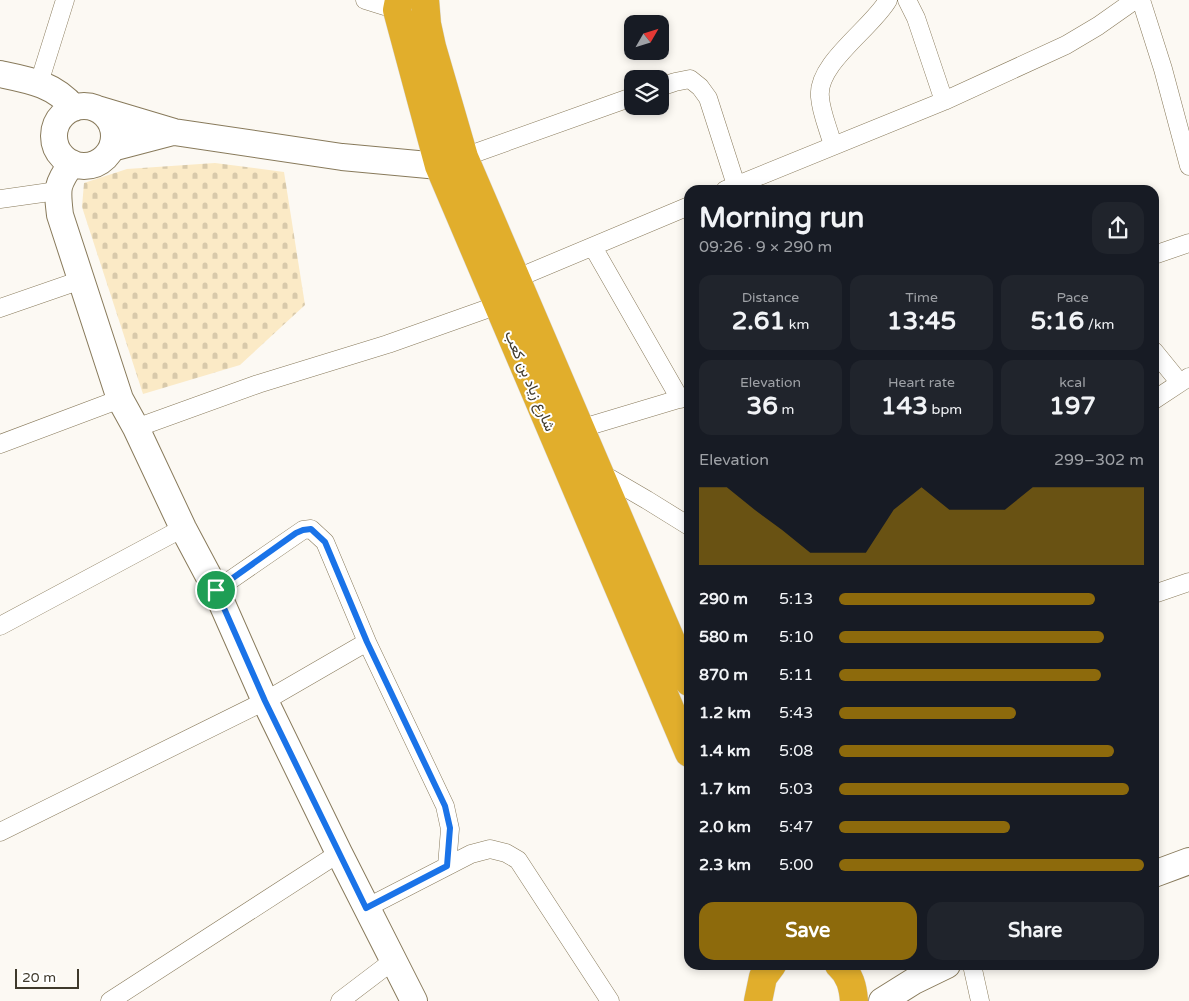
<!DOCTYPE html>
<html lang="en">
<head>
<meta charset="utf-8">
<style>
	:root { --surface:#171b24; --page:#20242c; --text:#f1f3f6; --muted:#9ea1a6; --accent:#8d6a0c }
	body { margin:0; font-family:"Varela Round",Vazirmatn,sans-serif; background:var(--page); color:var(--text); height:100vh; display:flex; flex-direction:column; font-size:19px; white-space:nowrap }
	* { box-sizing:border-box; margin:0 }
	p { font-size:16px; color:var(--muted) }
	.icon { flex:none; width:28px; height:28px; fill:none; stroke:currentColor; stroke-width:2; stroke-linecap:round; stroke-linejoin:round }
	.map { position:relative; flex:1; overflow:hidden }
	.details { position:absolute; left:684px; top:185px; width:475px; height:785px; display:flex; flex-direction:column; background:var(--surface); border-radius:15px; box-shadow:0 2px 8px #0003 }
	.details>* { flex:none }
	.needle { width:32px; rotate:51deg }
	.fabs { position:absolute; left:624px; top:15px; display:grid; gap:10px }
	.fabs a { display:grid; place-items:center; width:45px; height:45px; border-radius:10px; background:var(--surface); box-shadow:0 2px 8px #0003; font-size:25px }
	.scale { position:absolute; left:15px; bottom:12px; width:64px; box-sizing:border-box; padding-left:5px; border:2px solid #3f392b; border-top:0; font-size:14px; line-height:18px; white-space:nowrap; color:#3f392b; -webkit-text-stroke:4px #fff; paint-order:stroke }
	.pin { position:absolute; display:grid; place-items:center; width:42px; height:42px; color:#fff; margin:-21px; border:2px solid #fff; border-radius:50%; box-shadow:0 1px 5px #0007 }
	.round { display:grid; place-items:center; flex:none; width:52px; height:52px; border-radius:15px; background:var(--page) }
	.summary { display:flex; align-items:center; justify-content:space-between; height:85px; padding:0 15px }
	h1 { font-size:28px; font-weight:700; line-height:38px }
	.metrics { display:grid; grid-template-columns:repeat(3,1fr); gap:8px; height:85px; padding:5px 15px }
	.metrics div { display:grid; align-content:center; border-radius:12px; background:var(--page); text-align:center }
	.metrics b { font-size:25px; font-weight:700 }
	.metrics small { font-size:14px; font-weight:400 }
	.metrics p { font-size:14px }
	.chart { height:140px; padding:10px 15px }
	.chart p { display:flex; justify-content:space-between }
	.chart svg { width:100%; height:90px; margin-top:5px; fill:var(--accent); opacity:.7 }
	.primary-button { display:flex; gap:10px; margin-top:auto; padding:10px 15px }
	.primary-button a { flex:1; height:58px; border-radius:15px; background:var(--accent); color:#fff; font-size:20px; font-weight:700; line-height:58px; text-align:center }
	.primary-button a+a { background:var(--page); color:var(--text) }
	ul { padding:0 15px; list-style:none; font-size:16px }
	li { display:grid; grid-template-columns:80px 60px 1fr; align-items:center; height:38px }
	li i { height:12px; border-radius:6px; background:var(--accent) }
	.map>svg:first-child { display:block }
	.cemetery { fill:url(#cemetery-stones) }
	.lines { fill:none; stroke-linecap:round; stroke-linejoin:round }
	.street-casing { stroke:#887a5b; stroke-width:19 }
	.secondary-casing { stroke:#887a5b; stroke-width:28 }
	.highway-casing { stroke:#d9d7d5; stroke-width:29 }
	.street { stroke:#fff; stroke-width:18 }
	.secondary { stroke:#fff; stroke-width:26 }
	.highway { stroke:#e1ae2c; stroke-width:28 }
	.route-casing { stroke:#fff; stroke-width:10 }
	.route { stroke:#1a73e8; stroke-width:6 }
	.labels { text-anchor:middle; stroke-width:4; stroke-linejoin:round; paint-order:stroke }
	.street-label { font-size:15px; fill:#3f392b; stroke:#fff }
</style>
</head>
<body>
<div class="map">
<svg width="1189" height="1001" viewBox="0 0 1189 1001">
	<defs>
		<pattern id="cemetery-stones" width="16" height="16" patternUnits="userSpaceOnUse" patternTransform="scale(1.25)"><rect width="16" height="16" fill="#fbeac6"/><path d="M2 7V4a2 2 0 0 1 4 0v3zM10 15v-3a2 2 0 0 1 4 0v3z" fill="#d8c9aa"/></pattern>
	</defs>
	<rect width="100%" height="100%" fill="#fcf9f3"/>
	<!-- cemetery -->
	<path class="cemetery" d="M215,163L284,172L305,305L240,365L143,394L82,207L84,183L127,169Z"/>
	<g class="lines">
		<defs>
			<path id="street" d="M365,0L397,10
				M907,0L916,18L944,101
				M1141,0L1163,69L1189,166
				M39,83L65,0
				M660,87L675,82L690,79L700,87L708,98L736,185
				M833,146C829,130 821,113 820,97C816,64 872,28 888,0
				M464,157L632,97
				M725,190L944,101L1066,45L1098,26L1135,0
				M0,199L57,191
				M593,247L680,399
				M1154,255L1189,243
				M515,279L689,206
				M0,308L81,280
				M1154,351L1180,383
				M1154,400L1189,377
				M136,428L258,384L388,344L498,305
				M579,429L689,396
				M0,444L120,399
				M599,472L647,500L689,526
				M216,590L303,530L311,529L325,542L367,642L445,806L450,829L447,866
				M1154,594L1189,582
				M0,626L183,528
				M0,832L265,701L367,642
				M366,908L471,854L490,849L506,853L518,860L610,1001
				M972,965L980,1001
				M110,1001L339,853
				M340,1001L394,960"/>
			<path id="secondary" d="M0,74C29,80 54,84 74,108
				M54 136a30 30 0 1 1 60 0a30 30 0 1 1-60 0Z
				M97,109L174,132L342,157L439,166
				M112,148L173,132
				M72,163C56,185 57,189 60,215L120,399L136,428L183,528L216,590L265,701L339,853L414,1001
				M1154,874L1189,861
				M882,1001L914,981L947,965"/>
			<path id="highway" d="M399,0L397,10L439,166L689,753
				M425,0L427,24L432,47L464,157L689,682
				M839,965C850,975 853,987 854,1001
				M758,1001L763,977L772,965"/>
		</defs>
		<!-- street casing -->
		<use href="#street" class="street-casing"/>
		<!-- secondary casing -->
		<use href="#secondary" class="secondary-casing"/>
		<!-- highway casing -->
		<use href="#highway" class="highway-casing"/>
		<!-- street -->
		<use href="#street" class="street"/>
		<!-- secondary -->
		<use href="#secondary" class="secondary"/>
		<!-- highway -->
		<use href="#highway" class="highway"/>
	</g>
	<g class="lines">
		<defs>
			<path id="route" d="M311,529L325,542L367,642L445,806L450,828L447,866L366,908L265,701L216,590L296,533L303,530Z"/>
		</defs>
		<!-- route casing -->
		<use href="#route" class="route-casing"/>
		<!-- route -->
		<use href="#route" class="route"/>
	</g>
	<g class="labels">
		<!-- street labels -->
		<g class="street-label">
			<text transform="translate(530 381) rotate(67)" y="5">شارع زياد بن كعب</text>
		</g>
	</g>
</svg>
<div class="fabs">
<a><svg class="needle" viewBox="-14 -14 28 28"><path d="M0-13l5 13h-10z" fill="#e53935"/><path d="M0 13l5-13h-10z" fill="#9ea1a6"/></svg></a>
<a><svg class="icon" aria-label="layers" viewBox="0 0 24 24"><path d="M12 4l9 5-9 5-9-5zM3 14l9 5 9-5"/></svg></a>
</div>
<div class="scale">20 m</div>
<div class="pin" style="left:216px;top:590px;background:#1e9e55"><svg class="icon" aria-label="arrive" viewBox="0 0 24 24"><path d="M6 21V4h12l-3 4 3 4H6"/></svg></div>
<section class="details">
<div class="summary"><div><h1>Morning run</h1><p>09:26 · 9 × 290 m</p></div><a class="round"><svg class="icon" aria-label="share" viewBox="0 0 24 24"><path d="M12 15V3M7 8l5-5 5 5M5 13v7h14v-7"/></svg></a></div>
<div class="metrics">
<div><p>Distance</p><b>2.61<small> km</small></b></div>
<div><p>Time</p><b>13:45</b></div>
<div><p>Pace</p><b>5:16<small> /km</small></b></div>
</div>
<div class="metrics">
<div><p>Elevation</p><b>36<small> m</small></b></div>
<div><p>Heart rate</p><b>143<small> bpm</small></b></div>
<div><p>kcal</p><b>197</b></div>
</div>
<div class="chart"><p><span>Elevation</span>299–302 m</p>
<svg viewBox="0 0 160 44" preserveAspectRatio="none"><path d="M0 44V6L10 6L20 17L30 27L40 38L50 38L60 38L70 17L80 6L90 17L100 17L110 17L120 6L130 6L140 6L150 6L160 6V44z"/></svg>
</div>
<ul>
<li><b>290 m</b>5:13<i style="width:84%"></i></li>
<li><b>580 m</b>5:10<i style="width:87%"></i></li>
<li><b>870 m</b>5:11<i style="width:86%"></i></li>
<li><b>1.2 km</b>5:43<i style="width:58%"></i></li>
<li><b>1.4 km</b>5:08<i style="width:90%"></i></li>
<li><b>1.7 km</b>5:03<i style="width:95%"></i></li>
<li><b>2.0 km</b>5:47<i style="width:56%"></i></li>
<li><b>2.3 km</b>5:00<i style="width:100%"></i></li>
</ul>
<div class="primary-button"><a>Save</a><a>Share</a></div>
</section>
</div>
</body>
</html>
